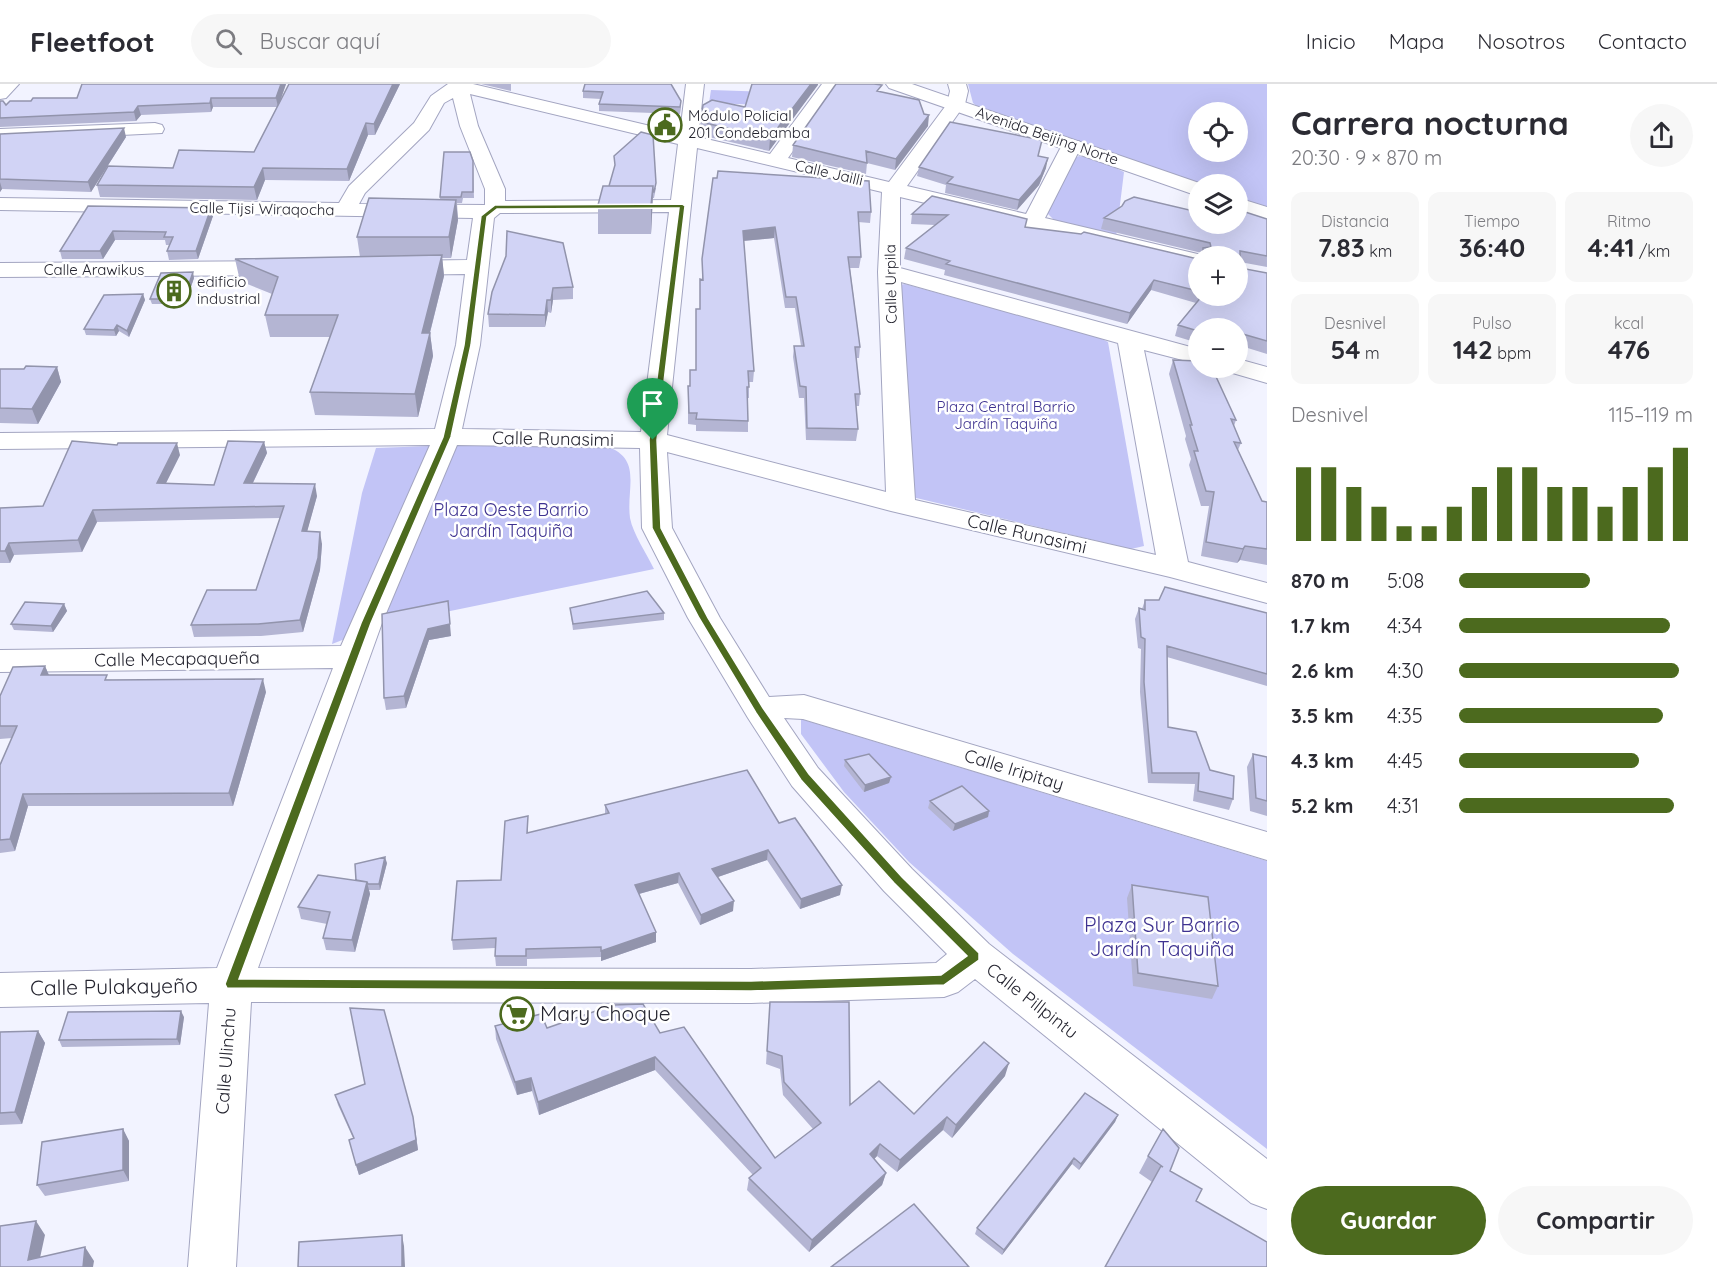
<!DOCTYPE html>
<html lang="es">
<head>
<meta charset="utf-8">
<style>
	:root { --surface:#fff; --page:#f7f7f7; --text:#2b2b33; --muted:#7c7c81; --line:#e1e1e2; --accent:#4c6a1e }
	body { margin:0; font-family:Quicksand,sans-serif; background:var(--page); color:var(--text); height:100vh; display:flex; flex-direction:column; font-size:22px; white-space:nowrap }
	* { box-sizing:border-box; margin:0 }
	p { font-size:20px; color:var(--muted) }
	.icon { flex:none; width:33px; height:33px; fill:none; stroke:currentColor; stroke-width:2; stroke-linecap:round; stroke-linejoin:round }
	.map { position:relative; flex:1; overflow:hidden }
	.panel { display:flex; flex-direction:column; background:var(--surface); width:450px }
	.panel>* { flex:none }
	.controls { position:absolute; left:1188px; top:18px; display:grid; gap:12px }
	.controls a { display:grid; place-items:center; width:60px; height:60px; border-radius:50%; background:var(--surface); box-shadow:0 6px 24px #0002; font-size:30px }
	.pin { position:absolute; display:grid; place-items:center; width:51px; height:51px; color:#fff; margin:-62px -26px; border-radius:50% 50% 50% 0; rotate:-45deg; box-shadow:0 0 6px #0007 }
	.pin .icon { rotate:45deg }
	.round { display:grid; place-items:center; flex:none; width:63px; height:63px; border-radius:32px; background:var(--page) }
	.headline { display:flex; align-items:center; justify-content:space-between; height:102px; padding:0 24px }
	h1 { font-size:33px; font-weight:700; line-height:45px }
	.metrics { display:grid; grid-template-columns:repeat(3,1fr); gap:9px; height:102px; padding:6px 24px }
	.metrics div { display:grid; align-content:center; border-radius:12px; background:var(--page); text-align:center }
	.metrics b { font-size:26px; font-weight:700 }
	.metrics small { font-size:16px; font-weight:400 }
	.metrics p { font-size:16px }
	.chart { height:168px; padding:12px 24px }
	.chart p { display:flex; justify-content:space-between }
	.chart svg { width:100%; height:108px; margin-top:6px; stroke:var(--accent); stroke-width:6 }
	.cta { display:flex; gap:12px; margin-top:auto; padding:12px 24px }
	.cta a { flex:1; height:69px; border-radius:36px; background:var(--accent); color:#fff; font-size:24px; font-weight:700; line-height:69px; text-align:center }
	.cta a+a { background:var(--page); color:var(--text) }
	ul { padding:0 24px; list-style:none; font-size:20px }
	li { display:grid; grid-template-columns:96px 72px 1fr; align-items:center; height:45px }
	li i { height:15px; border-radius:8px; background:var(--accent) }
	header { display:flex; align-items:center; gap:36px; box-sizing:border-box; height:84px; padding:0 30px; background:var(--surface); border-bottom:2px solid var(--line) }
	header strong { font-size:28px }
	nav { display:flex; gap:33px; margin-inline-start:auto; font-size:21px }
	.search { width:420px; height:54px; background:var(--page); display:flex; align-items:center; gap:15px; box-sizing:border-box; padding:0 21px; border-radius:33px; color:var(--muted); font-size:22px }
	main { display:flex; flex:1; min-height:0 }
	.map>svg:first-child { display:block }
	.green { fill:#c2c4f6; fill-rule:evenodd }
	.lines { fill:none; stroke-linecap:round; stroke-linejoin:round }
	.street-casing { stroke:#a3a5c1; stroke-width:2 }
	.secondary-casing { stroke:#a3a5c1; stroke-width:2 }
	.street { fill:#fff; fill-rule:evenodd }
	.secondary { fill:#fff; fill-rule:evenodd }
	.wall { fill:#b4b5d3 }
	.shaded-wall { fill:#9294ac }
	.building { fill:#d1d3f5; stroke:#9294ac; stroke-width:1.5 }
	.route { fill:#4c6a1e; stroke:#fff; stroke-width:1.5; fill-rule:evenodd }
	.labels { text-anchor:middle; stroke-width:5; stroke-linejoin:round; paint-order:stroke }
	.far-poi-label { font-size:15px; fill:#252530; stroke:#fff; text-anchor:start }
	.far-street-label { font-size:15px; fill:#252530; stroke:#fff }
	.far-park-label { font-size:15px; fill:#3e3290; stroke:#fff }
	.street-label { font-size:18px; fill:#252530; stroke:#fff }
	.park-label { font-size:18px; fill:#3e3290; stroke:#fff }
	.near-park-label { font-size:21px; fill:#3e3290; stroke:#fff }
	.near-street-label { font-size:21px; fill:#252530; stroke:#fff }
	.near-poi-label { font-size:21px; fill:#252530; stroke:#fff; text-anchor:start }
</style>
</head>
<body>
<header>
<strong>Fleetfoot</strong>
<div class="search"><svg class="icon" aria-label="search" viewBox="0 0 24 24"><circle cx="10" cy="10" r="6"/><path d="M15 15l6 6"/></svg>Buscar aquí</div>
<nav><a>Inicio</a><a>Mapa</a><a>Nosotros</a><a>Contacto</a></nav>
</header>
<main>
<div class="map">
<svg width="1267" height="1183" viewBox="0 0 1267 1183">
	<rect width="100%" height="100%" fill="#f2f3ff"/>
	<!-- green -->
	<path class="green" d="M968,0H1267V124L1238,113V100H1201L979,24L973,19ZM1198,28H1238V68H1198Z
		M711,6L768,8L767,21L709,19Z
		M1079,72L1097,75L1124,88L1116,153L1055,137L1047,129L1075,74Z
		M905,200L1100,254L1108,258L1144,462L1131,465L912,413L899,201Z
		M466,360L606,362C643,375 626,403 630,434C633,450 647,470 654,485L382,541L455,362Z
		M430,362L345,555L332,560L362,409L376,364Z
		M801,635L1267,777V1065L1013,870L909,778L844,708L801,650Z"/>
	<g class="lines">
		<defs>
			<path id="street" d="M0,0H19L6,14L0,15Z
				M448,0H473L680,49L686,0H704L698,53L770,70L822,0H840L788,74L889,98L947,20L950,7L948,0H966L968,7L965,20L907,102L1026,130L1062,61L1065,57H1079L1082,61L1045,134L1206,172H1198V184L900,113V184L1198,265V280L1144,266L1188,478L1267,499V519L1170,493L891,427L667,368L672,444L720,534L769,613L804,611L1267,748V776L803,635L784,634L818,684L912,785L989,860L1267,1075V1125L1251,1119L975,895L958,908L944,913L751,919L251,918L236,1183H188L209,919L0,923V889L217,884L333,584L0,588V566L341,562L430,361L0,365V349L435,345L456,261L465,190L400,191L392,189L389,184L392,179L400,177L467,176L473,134L0,126V114L339,119L349,102L414,39L431,12ZM470,10L678,60L671,116L505,117V105L478,42ZM453,14L460,42L485,105V121L359,120L365,109L429,46L444,19ZM697,64L882,108L878,188L886,408L667,351ZM669,128L641,348L462,345L480,261L494,134L500,129ZM901,198L1118,259L1156,471L915,416ZM457,361L640,364L642,444L688,534L748,634L792,702L884,807L947,870L936,879L751,885L258,884L382,539Z
				M155,39L162,41L164,45L162,49L0,57V45Z
				M282,177L290,179L293,184L290,189L282,191L0,193V179Z
				M1238,275L1267,283V299L1229,288L1226,284H1238Z"/>
			<path id="secondary" d="M886,0H912L1202,100H1198V112L889,4Z
				M1238,114L1267,123V136L1238,127Z"/>
		</defs>
		<!-- street casing -->
		<use href="#street" class="street-casing"/>
		<!-- secondary casing -->
		<use href="#secondary" class="secondary-casing"/>
		<!-- street -->
		<use href="#street" class="street"/>
		<!-- secondary -->
		<use href="#secondary" class="secondary"/>
	</g>
	<!-- wall -->
	<path class="wall" d="M82,0H286L280,18L289,0H400L375,51H368L349,97L265,96L257,116L100,113L97,101L173,84L254,68L277,23H213L211,28L141,31L136,37L0,43V17L6,21L31,17L77,14Z
		M481,0H511V7Z
		M671,0L681,24L680,30L599,27V20L601,15L583,14V7Z
		M752,0H818L769,67L700,51L701,38L745,23Z
		M881,8L928,42L895,86L867,79L866,90L792,73L793,61Z
		M0,50L126,53L91,108L2,105L0,108Z
		M1039,72L1046,84L1039,101L1017,126L945,109L946,101L917,92L919,83Z
		M473,82L474,114H463L462,119H457L458,136L451,174H442L444,192L430,249L433,272L418,333L315,331L310,308L330,253H270L265,231L272,210L240,197L235,175L360,173L357,153L440,115V113Z
		M713,94L871,128L870,139L858,138L861,173L859,184H850L860,263L859,274H856L860,310L859,322H856L858,345L856,357L806,356L804,314H799L793,273L794,262H801L795,224H785L774,154L743,157L754,287L753,298H749V314H747L748,337V348L696,347V341L688,340V302H690L696,286L702,196V175Z
		M609,102L656,104L654,114H653L651,150H598V121Z
		M932,112L1026,143L1198,175V212H1238V172H1201L1202,169L1101,145L1104,134L1198,140L1267,135V183L1240,178V184L1267,189V270L1238,261V244H1198V259L1175,252L1178,241L1196,219L1151,206L1127,240L944,191L945,186L904,175L906,164L935,141L911,140L912,130Z
		M88,122L211,124L213,132L198,175L169,176L167,167L169,161H166L165,156H115L103,175H62L60,167Z
		M194,194L185,220H152L150,215Z
		M573,203V215L553,216L551,229L548,228L545,243H489L488,230L492,208Z
		M143,210L145,216L129,253L119,247L116,252L86,251L84,245Z
		M1173,276L1236,336L1234,342L1241,359L1238,366L1262,417L1267,418V481L1240,476L1237,479L1201,472L1209,422H1201L1189,381L1191,375L1185,355L1186,352L1169,290Z
		M57,283L61,298L38,340L0,339V285H24Z
		M264,358L267,369L253,399L317,412L307,447L322,460L320,486L303,548L261,552L194,553L191,541L256,506L280,434L97,438L82,468L14,471L10,479H0V424L43,422L180,371L166,399L214,401Z
		M1145,516L1267,529V602L1167,573L1168,643L1210,686L1233,715L1229,726L1193,717L1195,700L1148,699L1140,608L1141,565L1138,564L1135,535L1139,524L1142,525Z
		M64,520L67,527L53,548L14,546L11,540Z
		M570,524L664,529V536L573,546Z
		M382,530L451,552L429,556L406,624L386,626L384,614Z
		M45,582L49,591L266,608L233,722H28L15,767L0,769V681L12,654L0,655V612Z
		M1253,670L1267,673V732L1250,727L1247,683Z
		M845,676L891,693L889,699L864,708L844,682Z
		M930,717L989,727L988,733L953,747L928,724Z
		M605,721L779,739L840,811L800,825L767,776L718,793L733,827L700,841L678,799L639,810L656,858L601,877V873L527,875V882H496L495,872V864L453,866L452,856L501,796L528,732V749L605,730Z
		M387,779L380,806H369L370,810L355,868L326,866L323,854L327,840L301,835L298,823L355,796Z
		M1132,801L1218,902L1212,915L1133,902L1127,814Z
		M770,918L850,1021L914,1030L1005,992L952,1054L943,1046L897,1088L877,1072L874,1075L886,1089L882,1101L809,1168L747,1106L749,1094L753,1091L655,986L539,1031L532,1007L517,1011L496,955L495,942L660,949L775,1074L813,1045L783,1011L780,985L766,980Z
		M184,933L180,961L62,963L59,956Z
		M38,947L45,959L22,1040L0,1041V948Z
		M335,1011L415,1043L418,1066L359,1091L356,1081L353,1054L338,1021Z
		M1118,1031L1115,1038L1079,1086L1072,1080L1002,1171L975,1150L977,1144Z
		M123,1045L129,1057V1097L45,1112L37,1101Z
		M1148,1072L1170,1087L1196,1117L1152,1098L1139,1089Z"/>
	<!-- shaded-wall -->
	<path class="shaded-wall" d="M281,0H286L278,23L276,14Z
		M393,0H400L375,51L374,40Z
		M811,0H818V1L769,67L770,54Z
		M211,14L213,23L211,28L210,19Z
		M138,22L141,31L136,37L134,28Z
		M929,31L928,42L895,86L896,75Z
		M366,39L368,51L349,97L347,85Z
		M124,44L126,53L91,108L88,98Z
		M1048,74L1046,84L1039,101L1017,126L1019,116Z
		M263,84L265,96L257,116L254,103Z
		M0,98L2,105L0,108Z
		M653,102L652,130L651,150V121Z
		M456,116L458,136L451,174L449,153Z
		M211,124L213,132L198,175L196,167Z
		M775,143L774,154L742,157L743,147Z
		M113,147L115,156L103,175L100,167Z
		M442,171L444,192L424,272L422,249Z
		M193,188L194,194L185,220L184,215Z
		M1154,196L1151,206L1127,240L1130,229Z
		M553,204V216L551,229V216Z
		M143,210L145,216L129,253L127,247Z
		M547,216L548,228L545,243V231Z
		M117,241L119,247L116,252L114,246Z
		M430,249L433,272L418,333L415,310Z
		M57,283L61,298L38,340L32,325Z
		M264,358L267,369L247,411L244,399Z
		M177,359L180,371L160,411L157,399Z
		M315,400L317,412L304,459L302,447Z
		M93,426L97,438L82,468L78,456Z
		M320,448L322,460L320,486L303,548L300,536Z
		M9,459L14,471L10,479L5,467Z
		M1245,462L1240,476L1237,479L1243,465Z
		M448,517L451,552L429,556L406,624L404,612L428,545Z
		M64,520L67,527L53,548L51,542Z
		M45,582L50,594L41,591Z
		M263,595L266,608L233,722L229,709Z
		M891,693L889,699L864,708L865,701Z
		M23,710L28,722L15,767L10,755Z
		M989,727L988,733L953,747L955,740Z
		M768,766L767,776L712,795V785Z
		M385,773L387,779L380,806L379,800Z
		M679,789L678,799L635,811V801Z
		M367,798L370,810L355,868L352,856Z
		M842,801L840,811L800,825L801,815Z
		M734,817L733,827L700,841L701,831Z
		M656,848V858L601,877V867Z
		M181,927L184,933L180,961L177,955Z
		M38,947L45,959L22,1040L15,1028Z
		M655,973V986L539,1031L538,1018Z
		M1009,979L1005,992L952,1054L956,1041Z
		M531,994L532,1007L517,1011L515,998Z
		M1118,1031L1115,1038L1079,1086L1081,1080Z
		M413,1033L418,1066L359,1091L356,1081Z
		M947,1033L943,1046L897,1088L900,1076Z
		M123,1045L129,1057V1097L123,1086Z
		M880,1060L877,1072L867,1083L870,1070Z
		M1074,1074L1072,1080L1002,1171L1004,1166Z
		M886,1089L882,1101L809,1168L812,1156Z
		M36,1137L45,1151L38,1183L28,1176Z
		M402,1151L404,1162L405,1183H402Z
		M85,1163L94,1177L93,1183H83Z"/>
	<!-- building -->
	<path class="building" d="M82,0H281L276,14H211L210,19L138,22L134,28L0,34V17H3L6,21L10,17H31L33,14H77Z
		M289,0H393L374,40L366,39L347,85L263,84L254,103L97,101L108,82L173,84L179,66L254,68Z
		M585,0H671L681,17L680,23L599,20L603,8L583,7Z
		M752,0H811L770,54L701,38L703,21L712,16L745,23Z
		M836,0H874L882,1L877,7L919,16L924,30L929,31L896,75L866,67L867,79L793,61Z
		M950,38L1042,56L1038,72L1048,74L1041,91L1019,116L947,99L953,93L919,83Z
		M124,44L88,98L0,95V50Z
		M641,48L653,51L656,99L654,108H653V102H609L615,81L614,72Z
		M444,68H470L473,77V108H462L461,113H440Z
		M718,87L869,97L871,128H858L861,173H848L860,263H855L860,310H855L858,345L807,344L806,303L800,302L794,262H804L796,213H786L775,143L743,147L754,287H748L749,303H747L748,337L696,335L697,329H689L688,302H690V286H696V225H700V195L703,196L702,175L713,94H717Z
		M603,102H653L651,121H598Z
		M932,112L1027,135L1025,143L1081,150L1084,148L1198,175V207L1154,196L1130,229L946,180L950,177L906,164L948,131L912,130Z
		M1134,113L1198,128V140H1238V129L1239,126L1267,135V172L1240,167V184L1267,189V257L1239,249L1238,251V244H1198V247L1178,241L1202,212H1238V172H1203V164L1211,163L1210,159L1104,134L1122,122L1125,117Z
		M369,114L456,116L449,153H357Z
		M88,122L211,124L196,167H167L173,153H164L166,148L113,147L100,167H60Z
		M507,147L563,159L573,203L553,204L551,216H547L545,231L488,230L492,208L506,172Z
		M442,171L422,249H430L415,310L310,308L338,231H265L278,193L235,175Z
		M193,188L184,215H150L161,189Z
		M143,210L127,247L117,241L114,246L84,245L104,211Z
		M1173,276L1198,277V284H1212L1236,336L1231,335L1241,359L1234,358L1262,417L1267,418V465L1245,462L1243,465L1206,458L1214,408L1206,407L1194,367H1198L1190,341H1192Z
		M26,282L57,283L32,325L0,324V285H24Z
		M72,357L117,361L118,359H177L157,399L214,401L228,357L264,358L244,399L315,400L302,447L320,448L318,474L300,536L258,540L191,541L207,506H256L284,422L93,426L78,456L9,459L5,467H0V424L43,422Z
		M1165,503L1267,529V590L1167,562L1168,643L1196,648L1210,686L1234,692L1233,715L1198,707L1199,689H1152L1144,598L1145,555L1141,553L1139,524L1145,526V516H1159Z
		M647,507L664,529L573,540L570,524Z
		M448,517L450,540L428,545L404,612L384,614L382,530Z
		M25,518L64,520L51,542L11,540Z
		M45,582L41,591H107L105,596L263,595L229,709L23,710L10,755L0,756V681L17,642H0V612L13,583Z
		M869,670L891,693L865,701L845,676Z
		M1253,670L1267,673V717L1256,714Z
		M747,686L779,739L795,734L842,801L801,815L768,766L712,785L734,817L701,831L679,789L635,801L656,848L601,867V863L526,865V872H495L496,854L452,856L457,797L501,796L505,737L528,732L527,749L609,729L605,721Z
		M962,702L989,727L955,740L930,717Z
		M385,773L379,800H368L367,798L356,796L355,780Z
		M318,791L367,798L352,856L323,854L330,828L298,823Z
		M1132,801L1208,813L1218,902L1138,889Z
		M770,918H849L850,1021L879,997L914,1030L984,958L1009,979L956,1041L947,1033L900,1076L880,1060L870,1070L886,1089L812,1156L749,1094L761,1084L655,973L538,1018L531,994L515,998L495,942L541,930L547,944L613,921L643,920L660,949L684,943L775,1074L821,1039L784,998L782,972L767,967Z
		M350,924L384,926L413,1033L416,1056L356,1081L349,1056L354,1054L335,1011L365,1000Z
		M181,927L177,955L59,956L68,928Z
		M38,947L15,1028L0,1029V948Z
		M1085,1009L1118,1031L1081,1080L1074,1074L1004,1166L977,1144Z
		M123,1045V1086L37,1101L42,1058Z
		M1163,1045L1179,1064L1170,1087L1202,1105L1196,1117L1267,1158V1183H1105L1161,1082L1163,1083L1148,1072Z
		M914,1120L969,1183H831Z
		M36,1137L28,1176L85,1163L83,1183H0V1142Z
		M402,1151V1183H298L299,1158Z"/>
	<!-- route -->
	<path class="route" d="M682,120L685,122L657,356L661,444L708,534L763,624L809,690L902,793L979,869V876L944,901L751,907L227,904L225,900L361,539L443,353L464,261L481,132L495,121ZM679,124L649,356L652,444L699,534L756,629L801,696L894,799L967,872L941,891L751,897L239,895L371,539L451,353L471,261L487,133L497,125Z"/>
	<!-- icons -->
	<defs>
		<symbol id="civic-ring" viewBox="-11 -11 22 22"><circle r="9.5" fill="#fff" stroke="#4c6a1e" stroke-width="1.5"/><path d="M-.6-6.5H3V-4.5H.6V-3L4-1V1h2V6H-6V1h2V-1L-.6-3ZM-1.2 2.5V6h2.4V2.5Z" fill="#4c6a1e"/></symbol>
		<symbol id="building-ring" viewBox="-11 -11 22 22"><circle r="9.5" fill="#fff" stroke="#4c6a1e" stroke-width="1.5"/><path d="M-4-6H4V6H1V3H-1V6H-4ZM-2.5-4.3h1.7v1.8h-1.7ZM.8-4.3h1.7v1.8H.8ZM-2.5-1h1.7V.8h-1.7ZM.8-1h1.7V.8H.8Z" fill="#4c6a1e"/></symbol>
		<symbol id="supermarket-ring" viewBox="-11 -11 22 22"><circle r="9.5" fill="#fff" stroke="#4c6a1e" stroke-width="1.5"/><path d="M-6-5.5h2.5l.6 2H6L4.5 2H-2.5L-4.4-4H-6ZM-1.5 3.2a1.3 1.3 0 1 0 .1 0ZM3 3.2a1.3 1.3 0 1 0 .1 0Z" fill="#4c6a1e"/></symbol>
	</defs>
	<g fill-rule="evenodd">
		<use href="#civic-ring" x="646" y="22" width="38" height="38"/>
		<use href="#building-ring" x="155" y="188" width="38" height="38"/>
		<use href="#supermarket-ring" x="498" y="911" width="38" height="38"/>
	</g>
	<g class="labels">
		<!-- far-poi labels -->
		<g class="far-poi-label">
			<text x="688" y="37">Módulo Policial<tspan x="688" dy="17">201 Condebamba</tspan></text>
			<text x="197" y="203">edificio<tspan x="197" dy="17">industrial</tspan></text>
		</g>
		<!-- far-street labels -->
		<g class="far-street-label">
			<text transform="translate(1047 52) rotate(19)" y="5">Avenida Beijing Norte</text>
			<text transform="translate(829 89) rotate(13)" y="5">Calle Jailli</text>
			<text transform="translate(262 125) rotate(1)" y="5">Calle Tijsi Wiraqocha</text>
			<text x="94" y="191">Calle Arawikus</text>
			<text transform="translate(891 200) rotate(-91)" y="5">Calle Urpila</text>
		</g>
		<!-- far-park labels -->
		<g class="far-park-label">
			<text x="1006" y="328">Plaza Central Barrio<tspan x="1006" dy="17">Jardín Taquiña</tspan></text>
		</g>
		<!-- street labels -->
		<g class="street-label">
			<text transform="translate(553 355) rotate(1)" y="6">Calle Runasimi</text>
			<text transform="translate(1027 450) rotate(13)" y="6">Calle Runasimi</text>
			<text transform="translate(177 575) rotate(-1)" y="6">Calle Mecapaqueña</text>
			<text transform="translate(1014 686) rotate(17)" y="6">Calle Iripitay</text>
			<text transform="translate(1032 917) rotate(38)" y="6">Calle Pillpintu</text>
			<text transform="translate(226 977) rotate(-86)" y="6">Calle Ulinchu</text>
		</g>
		<!-- park labels -->
		<g class="park-label">
			<text x="511" y="432">Plaza Oeste Barrio<tspan x="511" dy="21">Jardín Taquiña</tspan></text>
		</g>
		<!-- near-park labels -->
		<g class="near-park-label">
			<text x="1162" y="848">Plaza Sur Barrio<tspan x="1162" dy="24">Jardín Taquiña</tspan></text>
		</g>
		<!-- near-street labels -->
		<g class="near-street-label">
			<text transform="translate(114 903) rotate(-1)" y="7">Calle Pulakayeño</text>
		</g>
		<!-- near-poi labels -->
		<g class="near-poi-label">
			<text x="540" y="937">Mary Choque</text>
		</g>
	</g>
</svg>
<div class="controls">
<a><svg class="icon" aria-label="locate" viewBox="0 0 24 24"><circle cx="12" cy="12" r="6"/><path d="M12 2v4M12 18v4M2 12h4M18 12h4"/></svg></a>
<a><svg class="icon" aria-label="layers" viewBox="0 0 24 24"><path d="M12 4l9 5-9 5-9-5zM3 14l9 5 9-5"/></svg></a>
<a>+</a>
<a>−</a>
</div>
<div class="pin" style="left:653px;top:356px;background:#1e9e55"><svg class="icon" aria-label="arrive" viewBox="0 0 24 24"><path d="M6 21V4h12l-3 4 3 4H6"/></svg></div>
</div>
<section class="panel">
<div class="headline"><div><h1>Carrera nocturna</h1><p>20:30 · 9 × 870 m</p></div><a class="round"><svg class="icon" aria-label="share" viewBox="0 0 24 24"><path d="M12 15V3M7 8l5-5 5 5M5 13v7h14v-7"/></svg></a></div>
<div class="metrics">
<div><p>Distancia</p><b>7.83<small> km</small></b></div>
<div><p>Tiempo</p><b>36:40</b></div>
<div><p>Ritmo</p><b>4:41<small> /km</small></b></div>
</div>
<div class="metrics">
<div><p>Desnivel</p><b>54<small> m</small></b></div>
<div><p>Pulso</p><b>142<small> bpm</small></b></div>
<div><p>kcal</p><b>476</b></div>
</div>
<div class="chart"><p><span>Desnivel</span>115–119 m</p>
<svg viewBox="0 0 160 44" preserveAspectRatio="none"><path d="M5 44V14M15 44V14M25 44V22M35 44V30M45 44V38M55 44V38M65 44V30M75 44V22M85 44V14M95 44V14M105 44V22M115 44V22M125 44V30M135 44V22M145 44V14M155 44V6"/></svg>
</div>
<ul>
<li><b>870 m</b>5:08<i style="width:56%"></i></li>
<li><b>1.7 km</b>4:34<i style="width:90%"></i></li>
<li><b>2.6 km</b>4:30<i style="width:94%"></i></li>
<li><b>3.5 km</b>4:35<i style="width:87%"></i></li>
<li><b>4.3 km</b>4:45<i style="width:77%"></i></li>
<li><b>5.2 km</b>4:31<i style="width:92%"></i></li>
</ul>
<div class="cta"><a>Guardar</a><a>Compartir</a></div>
</section>
</main>
</body>
</html>
